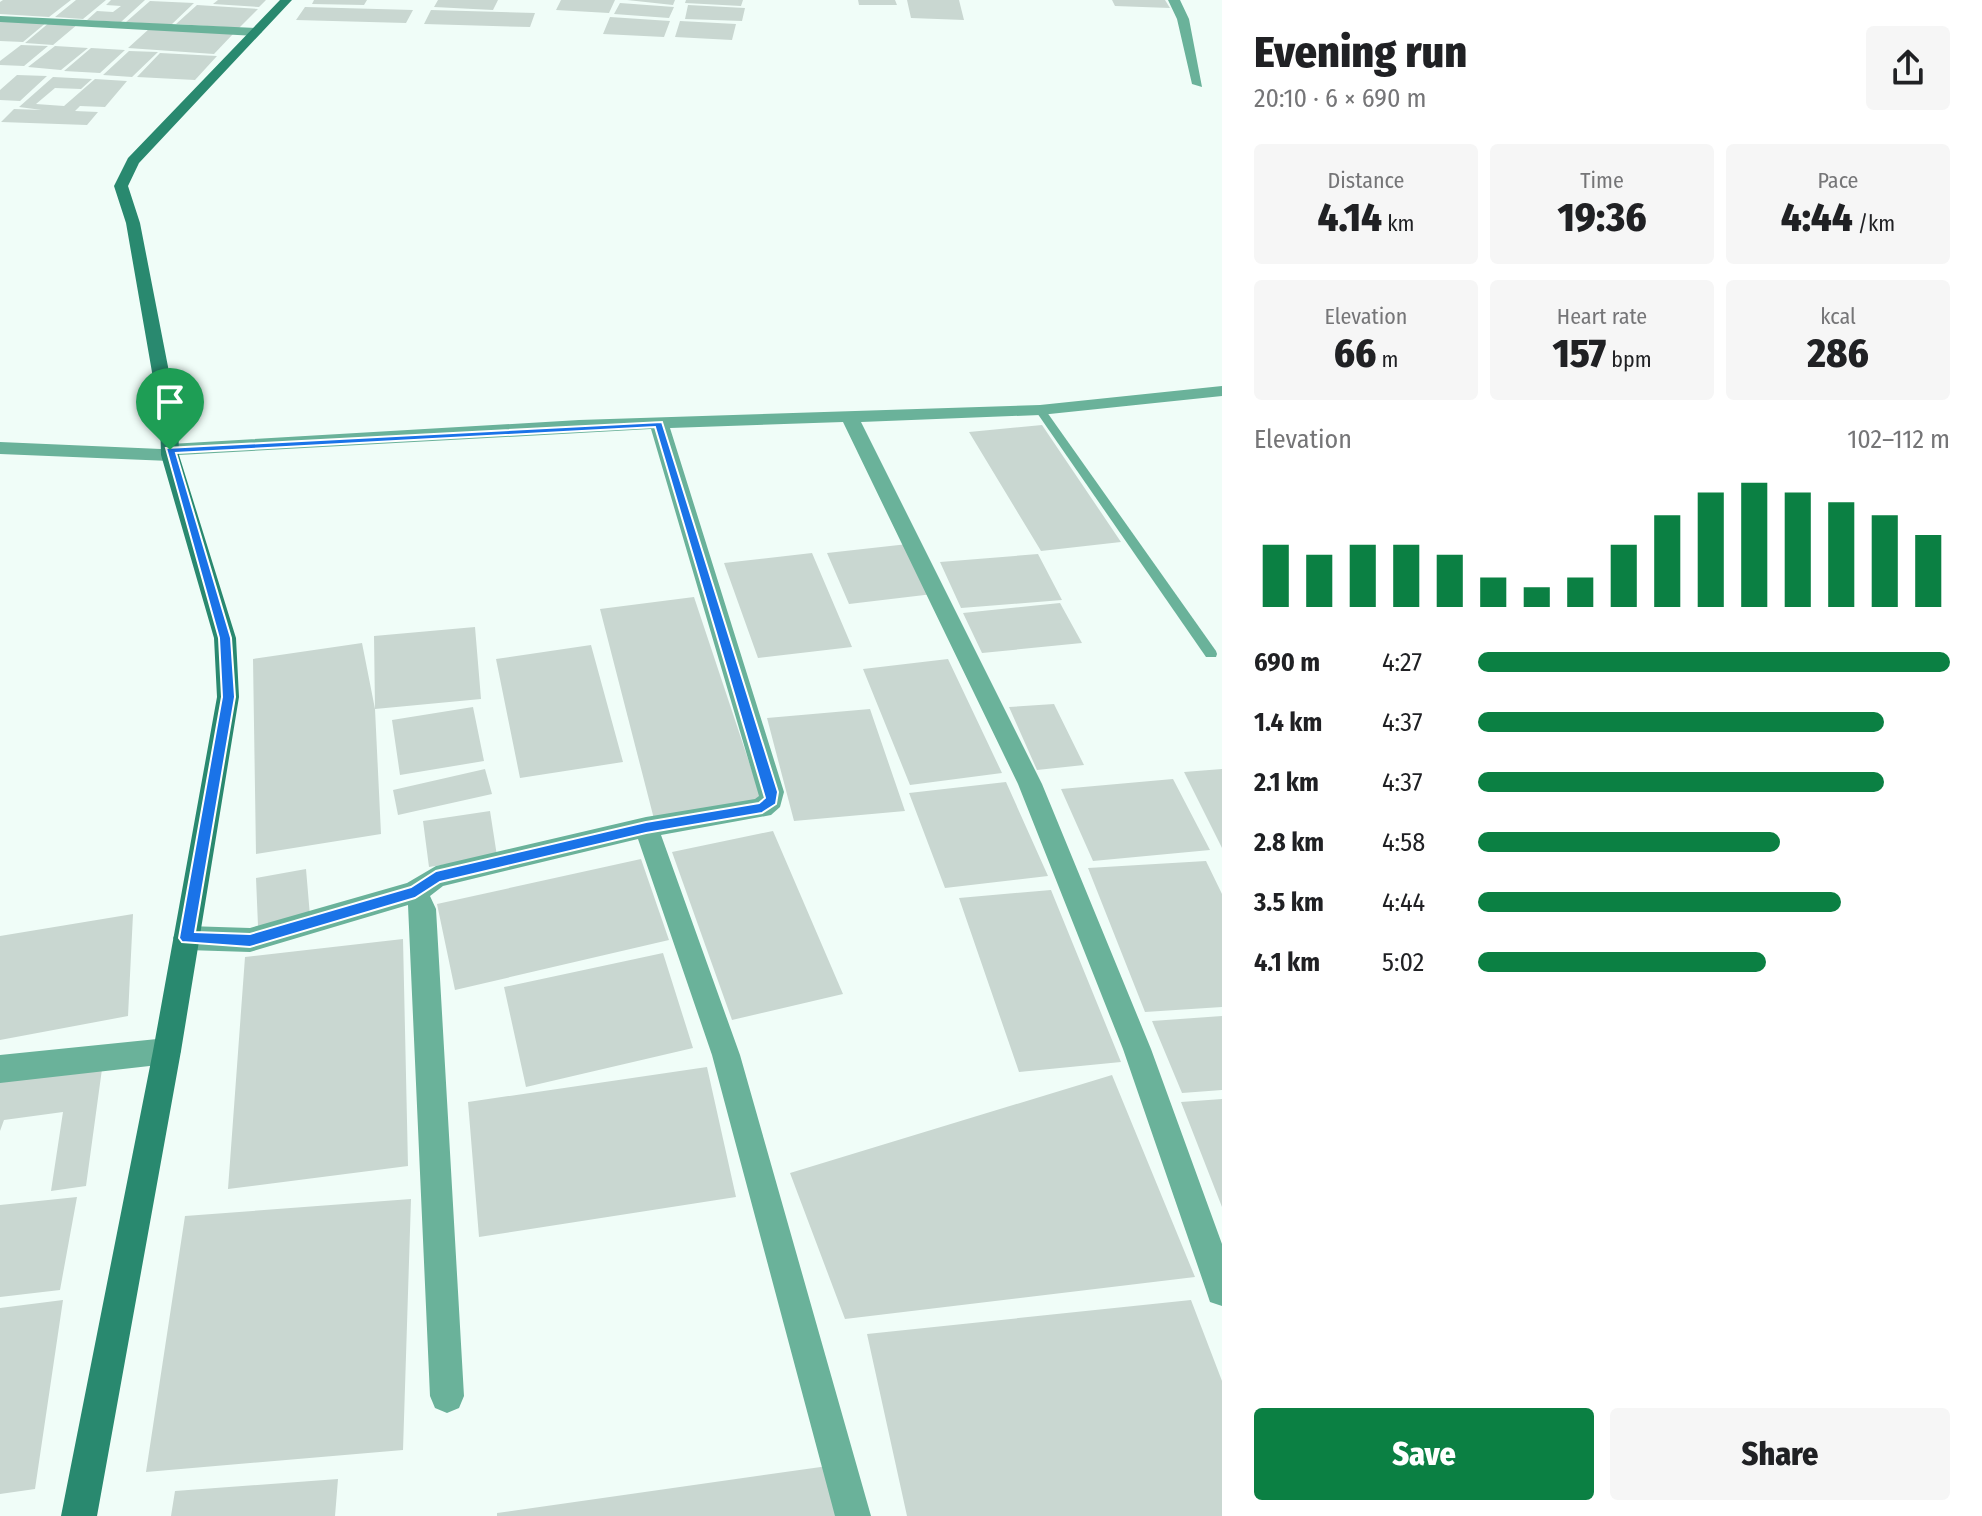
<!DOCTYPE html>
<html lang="en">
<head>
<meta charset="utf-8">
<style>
	:root { --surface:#fff; --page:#f6f6f6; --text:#202124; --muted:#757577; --accent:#0b8043 }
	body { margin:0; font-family:"Fira Sans Condensed",sans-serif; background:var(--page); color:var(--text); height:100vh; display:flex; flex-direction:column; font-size:30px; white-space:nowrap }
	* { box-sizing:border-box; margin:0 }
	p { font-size:26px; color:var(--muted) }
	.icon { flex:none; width:44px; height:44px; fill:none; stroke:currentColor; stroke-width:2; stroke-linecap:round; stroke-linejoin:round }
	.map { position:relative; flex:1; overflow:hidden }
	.sheet { display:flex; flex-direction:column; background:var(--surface); width:760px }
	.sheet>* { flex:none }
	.pin { position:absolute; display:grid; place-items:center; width:68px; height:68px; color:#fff; margin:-82px -34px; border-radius:50% 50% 50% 0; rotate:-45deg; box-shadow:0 0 8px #0007 }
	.pin .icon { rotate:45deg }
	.round { display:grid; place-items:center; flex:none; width:84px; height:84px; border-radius:8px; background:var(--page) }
	.overview { display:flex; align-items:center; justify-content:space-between; height:136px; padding:0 32px }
	h1 { font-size:44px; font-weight:800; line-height:60px }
	.figures { display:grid; grid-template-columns:repeat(3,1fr); gap:12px; height:136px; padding:8px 32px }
	.figures div { display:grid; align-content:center; border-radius:8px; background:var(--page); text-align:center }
	.figures b { font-size:40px; font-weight:800 }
	.figures small { font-size:22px; font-weight:400 }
	.figures p { font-size:22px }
	.chart { height:224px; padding:16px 32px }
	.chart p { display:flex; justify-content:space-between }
	.chart svg { width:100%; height:144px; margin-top:8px; stroke:var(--accent); stroke-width:6 }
	.primary-button { display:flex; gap:16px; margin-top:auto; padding:16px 32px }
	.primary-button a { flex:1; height:92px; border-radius:8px; background:var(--accent); color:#fff; font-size:32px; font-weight:800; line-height:92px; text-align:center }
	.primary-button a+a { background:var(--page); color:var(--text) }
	ul { padding:0 32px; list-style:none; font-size:26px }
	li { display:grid; grid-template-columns:128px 96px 1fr; align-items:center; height:60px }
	li i { height:20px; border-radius:10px; background:var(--accent) }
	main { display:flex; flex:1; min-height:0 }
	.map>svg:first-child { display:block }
	.building { fill:#c9d7d1 }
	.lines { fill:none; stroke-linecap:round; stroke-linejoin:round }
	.lane { fill:#6ab29a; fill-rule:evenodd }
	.street { fill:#6ab29a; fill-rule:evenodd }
	.secondary { fill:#29896f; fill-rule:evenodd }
	.route { fill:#1a73e8; stroke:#fff; stroke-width:2; fill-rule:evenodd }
</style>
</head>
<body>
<main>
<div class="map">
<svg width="1222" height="1516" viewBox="0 0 1222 1516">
	<rect width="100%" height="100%" fill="#f0fdf8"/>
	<!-- building -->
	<path class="building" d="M3,0H71L49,17L0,14V2Z
		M76,0H106L83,19L55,17Z
		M111,0H145L121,22L87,20L97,11L113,12L121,6L106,5Z
		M218,0H266L259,7L213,4Z
		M314,0H367L364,5L312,4Z
		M438,0H498L493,10L434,7Z
		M561,0H615L609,13L556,10Z
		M627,0H675L673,5Z
		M686,0H743L741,6L685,3Z
		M858,0H895L897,5H859Z
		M907,0H959L964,20L911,18Z
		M1112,0H1165L1170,8L1115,6Z
		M150,1L194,3L171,25L126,22Z
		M620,3L674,7L669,18L614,14Z
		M197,5L258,9L239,28L176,24Z
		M688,5L745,8L742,21L685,19Z
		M305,7L413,10L406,23L296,20Z
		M431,10L535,13L530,27L424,24Z
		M610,17L670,21L664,37L603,34Z
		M0,20L47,22L23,42L0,41Z
		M680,21L736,24L732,40L675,37Z
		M50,22L78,24L53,45L25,43Z
		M149,29L233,34L214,54L128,48Z
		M21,45L48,46L24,66L0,65V61Z
		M55,46L88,48L61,70L28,67Z
		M91,48L125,50L100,73L64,71Z
		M129,51L158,52L132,77L103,75Z
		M160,53L217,56L195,80L137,77Z
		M17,75L47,76L20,101L0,100V90Z
		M53,77L92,79L81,89L55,88L36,104L64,106L95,79L127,81L105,107L80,106L75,111L98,112L87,125L1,122L14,109L42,110L19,107Z
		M1042,425L1121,542L1041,551L969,432Z
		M908,544L933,594L849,604L827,553Z
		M812,553L852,647L758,658L724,563Z
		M1038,554L1062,600L961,608L940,562Z
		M694,597L763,804L654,819L600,609Z
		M1060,603L1082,643L982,653L963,613Z
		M475,627L481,699L375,709L374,636Z
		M362,643L375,709L381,834L256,854L253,659Z
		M591,645L623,762L520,778L496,659Z
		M948,659L1002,773L910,785L863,669Z
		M1054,704L1084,765L1037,770L1009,707Z
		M473,707L484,761L400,775L392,720Z
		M870,709L905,811L794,821L767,718Z
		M485,769L492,794L398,815L393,790Z
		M1222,769V848L1184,772Z
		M1173,779L1210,850L1093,861L1061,789Z
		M1006,782L1048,876L945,888L909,793Z
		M490,811L497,856L429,867L423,821Z
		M773,831L843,994L732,1020L672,852Z
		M641,859L669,940L455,990L437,904Z
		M1206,861L1222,894V1007L1145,1012L1088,868Z
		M306,869L310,916L258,926L256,878Z
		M1051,890L1121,1062L1019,1072L959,898Z
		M133,914L128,1016L0,1040V936Z
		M403,939L408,1166L228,1189L245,957Z
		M663,953L693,1048L526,1087L504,987Z
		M1222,1016V1090L1182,1093L1152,1021Z
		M707,1067L736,1197L479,1237L468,1102Z
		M102,1069L86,1186L51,1191L63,1112L4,1120L0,1131V1082Z
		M1112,1075L1195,1277L845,1319L790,1173Z
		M1222,1099V1207L1181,1102Z
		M77,1197L60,1290L0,1297V1205Z
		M411,1199L403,1450L146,1472L185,1216Z
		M63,1300L35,1489L0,1494V1308Z
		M1191,1300L1222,1381V1516H907L867,1334Z
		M828,1466L839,1516H497V1513Z
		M338,1479L335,1516H171L175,1491Z"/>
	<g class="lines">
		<!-- lane -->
		<path class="lane" d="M1040,407L1044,408L1216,651L1217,654L1216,657H1206L1035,410Z"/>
		<!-- street -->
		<path class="street" d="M1168,0H1180L1189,19L1202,87L1192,84L1177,19Z
			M0,16L256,28L262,32L256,36L0,22Z
			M1222,386V396L1040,415L861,422L1042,784L1151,1049L1222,1244V1306L1210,1302L1206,1290L1123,1049L1018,784L843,422L670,428L784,792L780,807L771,815L661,835L740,1055L871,1516H835L712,1055L638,839L443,886L430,896L436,909L464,1396L459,1408L447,1413L435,1408L430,1396L408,905L250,952L187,950L177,946L173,938L177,930L187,926L250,928L407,883L436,866L646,817L755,799L759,796L651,429L179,455L170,461L0,454V442L161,449L170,444L579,420L1040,405Z
			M167,1038L177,1042L181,1051L177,1060L167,1064L0,1083V1055Z"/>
		<!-- secondary -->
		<path class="secondary" d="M280,0H292L139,163L128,186L140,223L178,418L179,455L236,638L239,697L181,1051L97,1516H61L153,1051L217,697L214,638L161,455L160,418L126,223L114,186L128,158Z"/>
	</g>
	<!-- route -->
	<path class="route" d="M662,422L778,792L776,804L762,813L646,833L440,882L415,898L250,947L182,942L179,938L222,697L219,638L166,448ZM655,427L765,798L759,803L646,822L436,871L411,887L250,934L195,932L235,697L231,638L176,453Z"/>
</svg>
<div class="pin" style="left:170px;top:450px;background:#1e9e55"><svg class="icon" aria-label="arrive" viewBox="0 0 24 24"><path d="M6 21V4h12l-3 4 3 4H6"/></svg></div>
</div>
<section class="sheet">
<div class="overview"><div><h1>Evening run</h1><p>20:10 · 6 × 690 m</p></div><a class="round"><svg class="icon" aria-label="share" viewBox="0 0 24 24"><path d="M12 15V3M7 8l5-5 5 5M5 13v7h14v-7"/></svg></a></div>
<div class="figures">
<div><p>Distance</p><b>4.14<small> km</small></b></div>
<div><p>Time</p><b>19:36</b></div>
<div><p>Pace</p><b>4:44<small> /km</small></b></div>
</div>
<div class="figures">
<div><p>Elevation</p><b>66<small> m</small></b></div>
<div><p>Heart rate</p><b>157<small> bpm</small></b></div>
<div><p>kcal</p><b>286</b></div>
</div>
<div class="chart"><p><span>Elevation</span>102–112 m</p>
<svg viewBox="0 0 160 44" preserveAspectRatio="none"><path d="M5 44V25M15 44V28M25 44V25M35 44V25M45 44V28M55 44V35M65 44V38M75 44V35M85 44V25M95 44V16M105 44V9M115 44V6M125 44V9M135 44V12M145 44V16M155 44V22"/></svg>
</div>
<ul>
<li><b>690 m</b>4:27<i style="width:100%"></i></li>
<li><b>1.4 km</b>4:37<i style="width:86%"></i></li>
<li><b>2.1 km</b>4:37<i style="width:86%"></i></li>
<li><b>2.8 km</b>4:58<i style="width:64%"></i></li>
<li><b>3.5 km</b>4:44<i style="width:77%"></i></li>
<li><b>4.1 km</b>5:02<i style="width:61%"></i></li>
</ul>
<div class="primary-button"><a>Save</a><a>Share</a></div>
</section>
</main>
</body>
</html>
